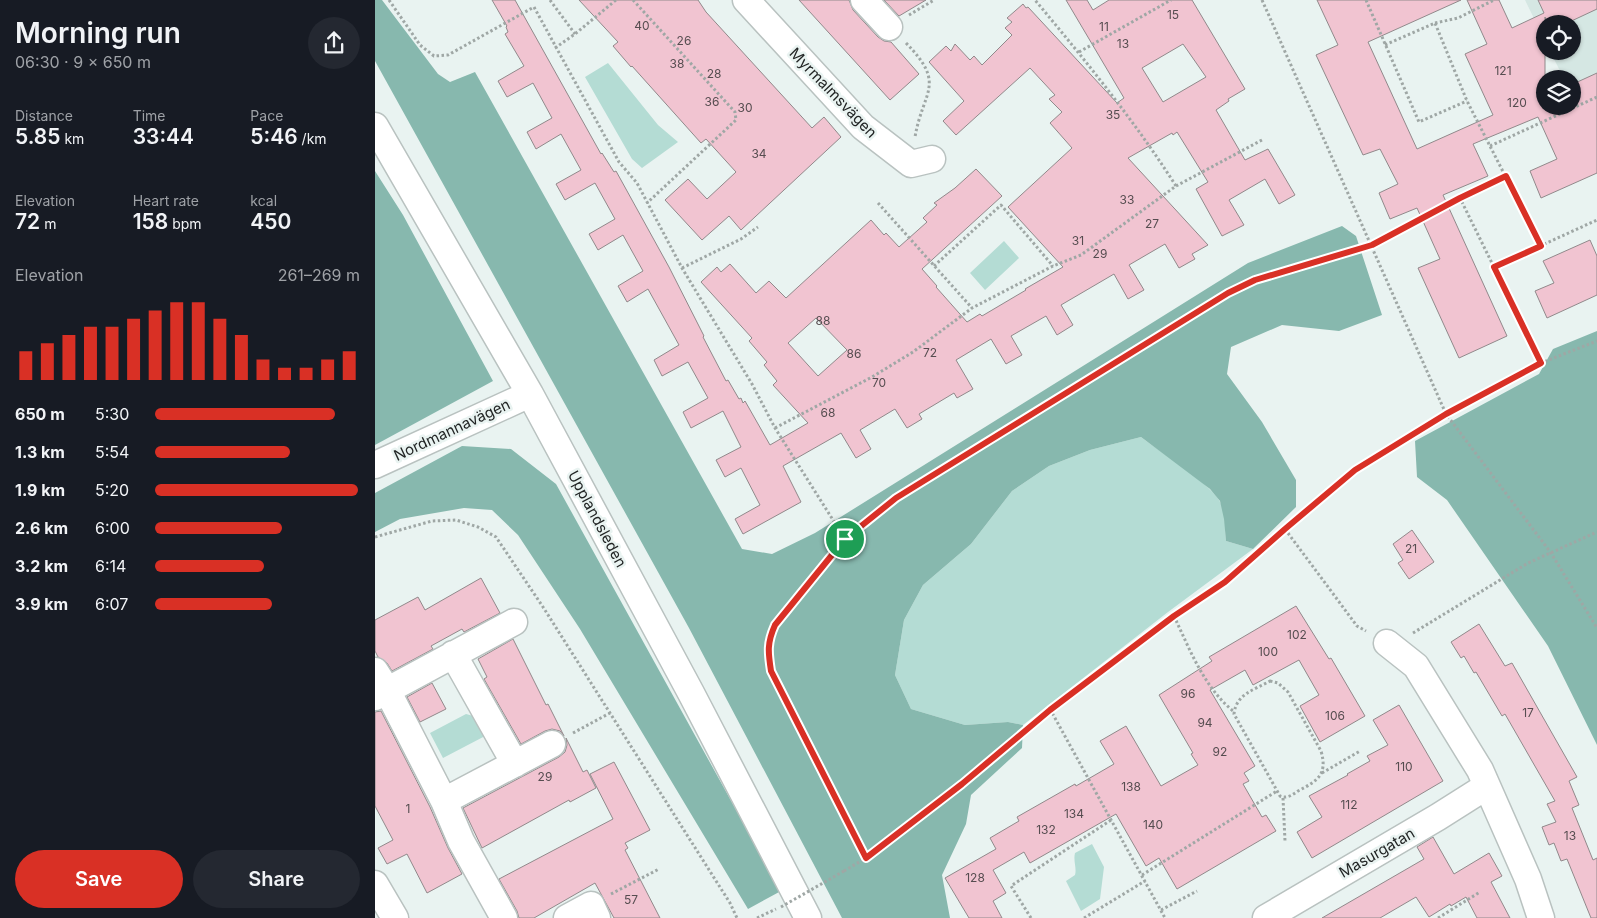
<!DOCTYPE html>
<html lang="en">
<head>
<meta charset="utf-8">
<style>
	:root { --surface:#171b24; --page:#242831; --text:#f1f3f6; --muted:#9ea1a6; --accent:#d93025 }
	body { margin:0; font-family:Inter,sans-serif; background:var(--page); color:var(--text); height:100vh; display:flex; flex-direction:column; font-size:19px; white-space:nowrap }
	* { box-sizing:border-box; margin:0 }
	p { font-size:16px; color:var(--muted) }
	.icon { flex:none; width:28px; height:28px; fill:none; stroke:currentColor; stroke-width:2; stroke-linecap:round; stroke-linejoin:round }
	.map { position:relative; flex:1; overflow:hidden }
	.panel { display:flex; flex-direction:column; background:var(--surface); width:375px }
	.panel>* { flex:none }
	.fabs { position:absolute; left:1161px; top:15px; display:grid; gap:10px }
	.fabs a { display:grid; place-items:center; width:45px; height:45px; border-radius:50%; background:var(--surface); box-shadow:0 1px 4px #0004; font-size:25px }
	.pin { position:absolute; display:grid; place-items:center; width:42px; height:42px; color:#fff; margin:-21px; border:2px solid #fff; border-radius:50%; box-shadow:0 1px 5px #0007 }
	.round { display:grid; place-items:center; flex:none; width:52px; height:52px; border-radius:26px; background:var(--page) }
	.overview { display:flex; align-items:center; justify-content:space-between; height:85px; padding:0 15px }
	h1 { font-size:28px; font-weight:600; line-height:38px }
	.metrics { display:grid; grid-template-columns:repeat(3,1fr); gap:8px; height:85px; padding:5px 15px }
	.metrics div { display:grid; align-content:center }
	.metrics b { font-size:21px; font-weight:600 }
	.metrics small { font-size:14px; font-weight:400 }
	.metrics p { font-size:14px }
	.chart { height:140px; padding:10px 15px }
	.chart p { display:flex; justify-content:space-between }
	.chart svg { width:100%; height:90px; margin-top:5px; stroke:var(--accent); stroke-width:6 }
	.button { display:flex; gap:10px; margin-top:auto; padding:10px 15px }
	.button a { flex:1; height:58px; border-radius:30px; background:var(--accent); color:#fff; font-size:20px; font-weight:600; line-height:58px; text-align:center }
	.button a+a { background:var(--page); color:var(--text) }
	ul { padding:0 15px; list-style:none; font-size:16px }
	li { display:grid; grid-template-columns:80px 60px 1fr; align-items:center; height:38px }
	li i { height:12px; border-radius:6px; background:var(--accent) }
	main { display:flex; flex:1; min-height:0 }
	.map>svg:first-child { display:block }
	.built { fill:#d5e7e3 }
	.green { fill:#b4dcd4 }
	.forest { fill:#87b8ae }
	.building { fill:#f1c4d1; stroke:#91898b; fill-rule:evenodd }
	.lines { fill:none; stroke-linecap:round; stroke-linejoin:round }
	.minor-casing { stroke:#b9c2c0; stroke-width:29 }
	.path { stroke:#9fa7a5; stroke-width:3; stroke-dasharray:2.5 2.5; stroke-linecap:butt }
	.minor { stroke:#fff; stroke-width:26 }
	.path-bridge { stroke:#9fa7a5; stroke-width:3; stroke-dasharray:2.5 2.5; stroke-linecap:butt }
	.route-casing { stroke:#fff; stroke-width:10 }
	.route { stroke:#d93025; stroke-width:6 }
	.labels { text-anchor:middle; stroke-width:5; stroke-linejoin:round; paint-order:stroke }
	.number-label { font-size:12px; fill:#564d50 }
	.street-label { font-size:15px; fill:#222525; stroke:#e9f3f1 }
</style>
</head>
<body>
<main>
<section class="panel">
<div class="overview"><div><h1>Morning run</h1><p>06:30 · 9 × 650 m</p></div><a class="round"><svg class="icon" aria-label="share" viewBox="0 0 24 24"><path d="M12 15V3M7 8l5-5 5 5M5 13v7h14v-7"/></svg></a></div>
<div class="metrics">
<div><p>Distance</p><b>5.85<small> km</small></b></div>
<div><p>Time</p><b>33:44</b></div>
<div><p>Pace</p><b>5:46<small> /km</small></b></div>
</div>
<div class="metrics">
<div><p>Elevation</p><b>72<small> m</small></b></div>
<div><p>Heart rate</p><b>158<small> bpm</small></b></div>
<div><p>kcal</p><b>450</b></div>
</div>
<div class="chart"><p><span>Elevation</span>261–269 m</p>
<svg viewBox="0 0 160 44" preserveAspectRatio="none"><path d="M5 44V30M15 44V26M25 44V22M35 44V18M45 44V18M55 44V14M65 44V10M75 44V6M85 44V6M95 44V14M105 44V22M115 44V34M125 44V38M135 44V38M145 44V34M155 44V30"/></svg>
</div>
<ul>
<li><b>650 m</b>5:30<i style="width:88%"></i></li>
<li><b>1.3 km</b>5:54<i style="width:66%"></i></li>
<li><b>1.9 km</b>5:20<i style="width:99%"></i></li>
<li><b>2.6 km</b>6:00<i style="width:62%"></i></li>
<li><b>3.2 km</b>6:14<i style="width:53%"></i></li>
<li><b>3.9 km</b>6:07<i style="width:57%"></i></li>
</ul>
<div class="button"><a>Save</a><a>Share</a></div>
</section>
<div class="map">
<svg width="1222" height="918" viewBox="0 0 1222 918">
	<rect width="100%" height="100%" fill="#e9f3f1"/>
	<!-- built -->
	<path class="built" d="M1150,0H1222V102L1204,111L1198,97V79H1189L1175,51H1198V24H1170V41Z"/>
	<!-- green -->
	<path class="green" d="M233,63L283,125L303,142L267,168L257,159L210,77Z
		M629,241L644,258L610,290L595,273Z
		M766,437C785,452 832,481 844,500C851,511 850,528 851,541L878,549L793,612L648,725L633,722L590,725L536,709L520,675L529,620L548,585L596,544L637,491L674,466L715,450Z
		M91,714L102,717L112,735L68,758L55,733Z
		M717,844L729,867L725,899L706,911L691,881L700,875C702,868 698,861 700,853Z"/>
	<!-- forest -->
	<path class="forest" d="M0,0H7L63,74L75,82L100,72L367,549L397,554L440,533L873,263L967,226L981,236L1007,315L964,331L907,325L856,347L852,374L887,422L921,480V507L878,549L851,541L849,519L845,501L835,489L766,437L715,450L674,466L637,491L596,544L548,585L529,620L520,675L536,709L590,725L633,722L648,725L647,748L596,795L591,824L567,875L575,918H467L314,628L0,61Z
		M0,171L28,215L118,381L0,445Z
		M1222,331V745L1173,646L1072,500L1042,477L1040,441L1164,374L1178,349Z
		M87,446L136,449L181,484L406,891L373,909L205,629L143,535L117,510L89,508L25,519L0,532V493Z"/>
	<!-- building -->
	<path class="building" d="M117,0H140L226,154L227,153L239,172L241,171L294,267L329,336L328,337L351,381L353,380L364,399L366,398L368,403L370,401L395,445L433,423L398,385L402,381L389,365L392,362L374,341L377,338L326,282L342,267L346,272L355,264L381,293L394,281L411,298L496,220L509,235L511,233L524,247L552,222L548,218L562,205L559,203L580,188L601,169L627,196L547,269L562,286L561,287L592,322L605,314L607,316L651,290L650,289L688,267L633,207L697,148L675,123L687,112L674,99L680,95L655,68L581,135L568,121L589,101L554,62L571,46L576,51L580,44L595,60L599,56L607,65L637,35L630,28L637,22L632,18L648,4L651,8L653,7L742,103L749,98L691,0H712L718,10L734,0H817L870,89L853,99L854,101L841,110L870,160L893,149L920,195L904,204L890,179L854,200L869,225L847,236L821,189L833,182L802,132L798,135L797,133L753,158L833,245L817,254L820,259L804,268L790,244L754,265L769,290L753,299L739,274L686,305L698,325L682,335L671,316L636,336L647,355L631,364L616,339L581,360L598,389L582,398L579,393L544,414L547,419L532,428L520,409L485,430L496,449L481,458L466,433L408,466L426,502L368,534L360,519L385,505L366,468L350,477L341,460L366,447L348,411L316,428L308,412L333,398L313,362L287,376L279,360L304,345L273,289L252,302L243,286L268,271L248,235L223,250L214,234L240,219L220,183L190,200L181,184L206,170L186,134L161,149L152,132L177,118L158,83L132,97L123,81L149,66L130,34L133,32L131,27L132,26ZM808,44L831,77L788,102L767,68ZM441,318L472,350L443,376L413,343Z
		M204,0H323L331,12L437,128L449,117L466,137L366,230L354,216L327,240L290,200L313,179L332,199L361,172L331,139L326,143L257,66L256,67L238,46L243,42Z
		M424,0H474L478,10L503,37L509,41L516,42L544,74L515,100Z
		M509,0H551L524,16Z
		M942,0H1086L993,42L1042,149L1118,115L1090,54L1112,44L1092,0H1124L1137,28L1169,13L1163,0H1222V9L1190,24H1173L1170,17V106H1198V84L1222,73V173L1166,198L1155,171L1182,159L1163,117L1098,144L1113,176L1068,195L1132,336L1084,358L1043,268L1065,259L1042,208L1015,219L1004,193L1023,184L1005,149L988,155L941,55L963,45Z
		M1215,240L1222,256V295L1172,318L1160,291L1179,283L1168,261Z
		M1037,530L1059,562L1034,579L1023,563L1028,560L1018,544Z
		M106,578L125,613L89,632L87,629L56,646L58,649L17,671L12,663L3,657L0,651V620L43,597L50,610Z
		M921,606L954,659L956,658L990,716L945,742L925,706L944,695L924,660L878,685L870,670L835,690L880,766L869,773L874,781L868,784L887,817L891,815L901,831L802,889L784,858L771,866L741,814L655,863L649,852L618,870L631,893L618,901L627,918H594L570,878L621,849L615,838L644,821L642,817L700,784L701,786L739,764L725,741L751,726L786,786L823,765L816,754L818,753L784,695L837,661L834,657Z
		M1104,624L1130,666L1137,663L1202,777L1194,781L1204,805L1197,808L1218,860L1222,858V918H1216L1192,859L1186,861L1179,843L1174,845L1167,827L1181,822L1172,804L1180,801L1130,714L1127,716L1101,672L1099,673L1089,656L1086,658L1076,642Z
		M138,639L171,705L173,704L189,736L185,731L177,729L170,731L146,744L109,679L112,677L103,659Z
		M57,683L71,709L45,722L32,697Z
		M1024,705L1068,781L937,858L922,832L947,817L934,796L973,775L972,774L995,761L992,756L1013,745L998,720Z
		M6,711L55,807L73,848L87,874L52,893L32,854L12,864L3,848L18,840L0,806V712Z
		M191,738L208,772L212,770L221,788L195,802L194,800L107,848L88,808L184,757L190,752L192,745Z
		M239,762L275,830L250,843L253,848L250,850L285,918H239L220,883L159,918H144L142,911L124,879L238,819L215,774Z
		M1058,837L1079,874L1114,853L1127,876L1116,882L1135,918H1102L1091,897L1076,906L1075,904L1054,917L1041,897L1005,918H947L1049,859L1042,847Z"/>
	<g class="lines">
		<defs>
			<path id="minor" d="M371,0L488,127L536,164L557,159
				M489,0L514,27
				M0,126L155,394L316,693L433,918
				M0,465L155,394
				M1012,643L1041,666L1105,770L1153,879L1166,918
				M78,654L140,764
				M0,671L12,690L69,801L86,841L129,918
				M0,697L139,622
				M69,801L177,744
				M0,884L20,918
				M192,918L216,905L222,918
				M891,918L1063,817L1112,786"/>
		</defs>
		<!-- minor casing -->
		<use href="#minor" class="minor-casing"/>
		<!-- path -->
		<path class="path" d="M14,0L45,45L59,56L73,55L159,7L244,162L262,183L307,268L377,384L400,428L470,539L521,498L853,293L880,280L997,245L1085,198
			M175,0L200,34
			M258,0L360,112L361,120L272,203
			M887,0L1071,414L1166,363L1222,341
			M991,0L1044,122L1092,101
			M534,15L559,0
			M1060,23L1083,18L1119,0
			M531,43C572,85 548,90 540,137
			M1010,45L1060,23L1092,101L1166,246
			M180,48L200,34L241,0
			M704,52L796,0
			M1115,146L1222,97
			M1131,176L1085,198L1166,363
			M801,186L887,140
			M503,203L597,308
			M559,266L626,205L678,266
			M1119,267L1222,220
			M307,268L366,239L383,227
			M400,428L497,377L538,352L597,308L678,266L706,255L801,186C759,120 710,60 660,0
			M910,529L982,626L991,631
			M0,537L57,521L81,520L103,527L121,537L168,607L355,903L362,918
			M470,539L400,625C392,643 393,652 396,671L491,858
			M799,616C815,650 829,687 858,711
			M1038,633L1153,563L1222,532
			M895,681L903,683L913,692L946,751C953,775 942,781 923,791C917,795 912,799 905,796L859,714C861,694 879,690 895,681Z
			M675,709L790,918
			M198,733L235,713
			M947,773L985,751
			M908,798L910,841
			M469,871L491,858L587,784L675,709L799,616L850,582L910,529L980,470L1071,414L1176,553L1222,628
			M767,875L902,791
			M236,894L284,869
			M786,910L822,891
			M382,918L401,909
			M656,918L636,886L736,820
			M709,918L770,881
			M1063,918L1105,892"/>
		<!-- minor -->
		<use href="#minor" class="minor"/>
		<!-- path-bridge -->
		<path class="path-bridge" d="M406,907L469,871"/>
	</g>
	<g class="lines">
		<defs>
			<path id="route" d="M1131,176L1166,246L1119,267L1166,363L1071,414L980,470L910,529L850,582L799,616L675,710L587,784L491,858L396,671C393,652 392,643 400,625L470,539L521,498L853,293L880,280L997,245L1085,198Z"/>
		</defs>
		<!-- route casing -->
		<use href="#route" class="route-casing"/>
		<!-- route -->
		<use href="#route" class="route"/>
	</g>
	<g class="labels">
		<!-- number labels -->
		<g class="number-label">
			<text x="798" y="19">15</text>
			<text x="267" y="30">40</text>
			<text x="729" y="31">11</text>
			<text x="309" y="45">26</text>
			<text x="748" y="48">13</text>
			<text x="302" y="68">38</text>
			<text x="1128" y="75">121</text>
			<text x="339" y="78">28</text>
			<text x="337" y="106">36</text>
			<text x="1142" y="107">120</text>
			<text x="370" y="112">30</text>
			<text x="738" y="119">35</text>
			<text x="384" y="158">34</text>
			<text x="752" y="204">33</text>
			<text x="777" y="228">27</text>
			<text x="703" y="245">31</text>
			<text x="725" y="258">29</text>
			<text x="448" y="325">88</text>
			<text x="555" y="357">72</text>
			<text x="479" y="358">86</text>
			<text x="504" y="387">70</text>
			<text x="453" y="417">68</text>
			<text x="1036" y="553">21</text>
			<text x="922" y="639">102</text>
			<text x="893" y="656">100</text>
			<text x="813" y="698">96</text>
			<text x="1153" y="717">17</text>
			<text x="960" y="720">106</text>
			<text x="830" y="727">94</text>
			<text x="845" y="756">92</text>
			<text x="1029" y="771">110</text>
			<text x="170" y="781">29</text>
			<text x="756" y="791">138</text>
			<text x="974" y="809">112</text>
			<text x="33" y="813">1</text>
			<text x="699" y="818">134</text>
			<text x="778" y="829">140</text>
			<text x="671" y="834">132</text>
			<text x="1195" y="840">13</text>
			<text x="600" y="882">128</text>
			<text x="256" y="904">57</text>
		</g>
		<!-- street labels -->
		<g class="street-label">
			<text transform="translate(458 93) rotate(46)" y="5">Myrmalmsvägen</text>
			<text transform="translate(77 430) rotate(-25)" y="5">Nordmannavägen</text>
			<text transform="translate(222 519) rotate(62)" y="5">Upplandsleden</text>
			<text transform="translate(1002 853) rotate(-30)" y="5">Masurgatan</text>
		</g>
	</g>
</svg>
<div class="fabs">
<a><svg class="icon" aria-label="locate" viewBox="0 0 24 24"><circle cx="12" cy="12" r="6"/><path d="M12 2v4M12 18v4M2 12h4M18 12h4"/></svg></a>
<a><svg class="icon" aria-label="layers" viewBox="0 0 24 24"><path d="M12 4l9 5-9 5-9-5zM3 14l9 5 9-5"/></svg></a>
</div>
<div class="pin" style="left:470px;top:539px;background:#1e9e55"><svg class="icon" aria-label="arrive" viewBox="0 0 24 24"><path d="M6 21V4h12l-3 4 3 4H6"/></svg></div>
</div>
</main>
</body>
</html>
